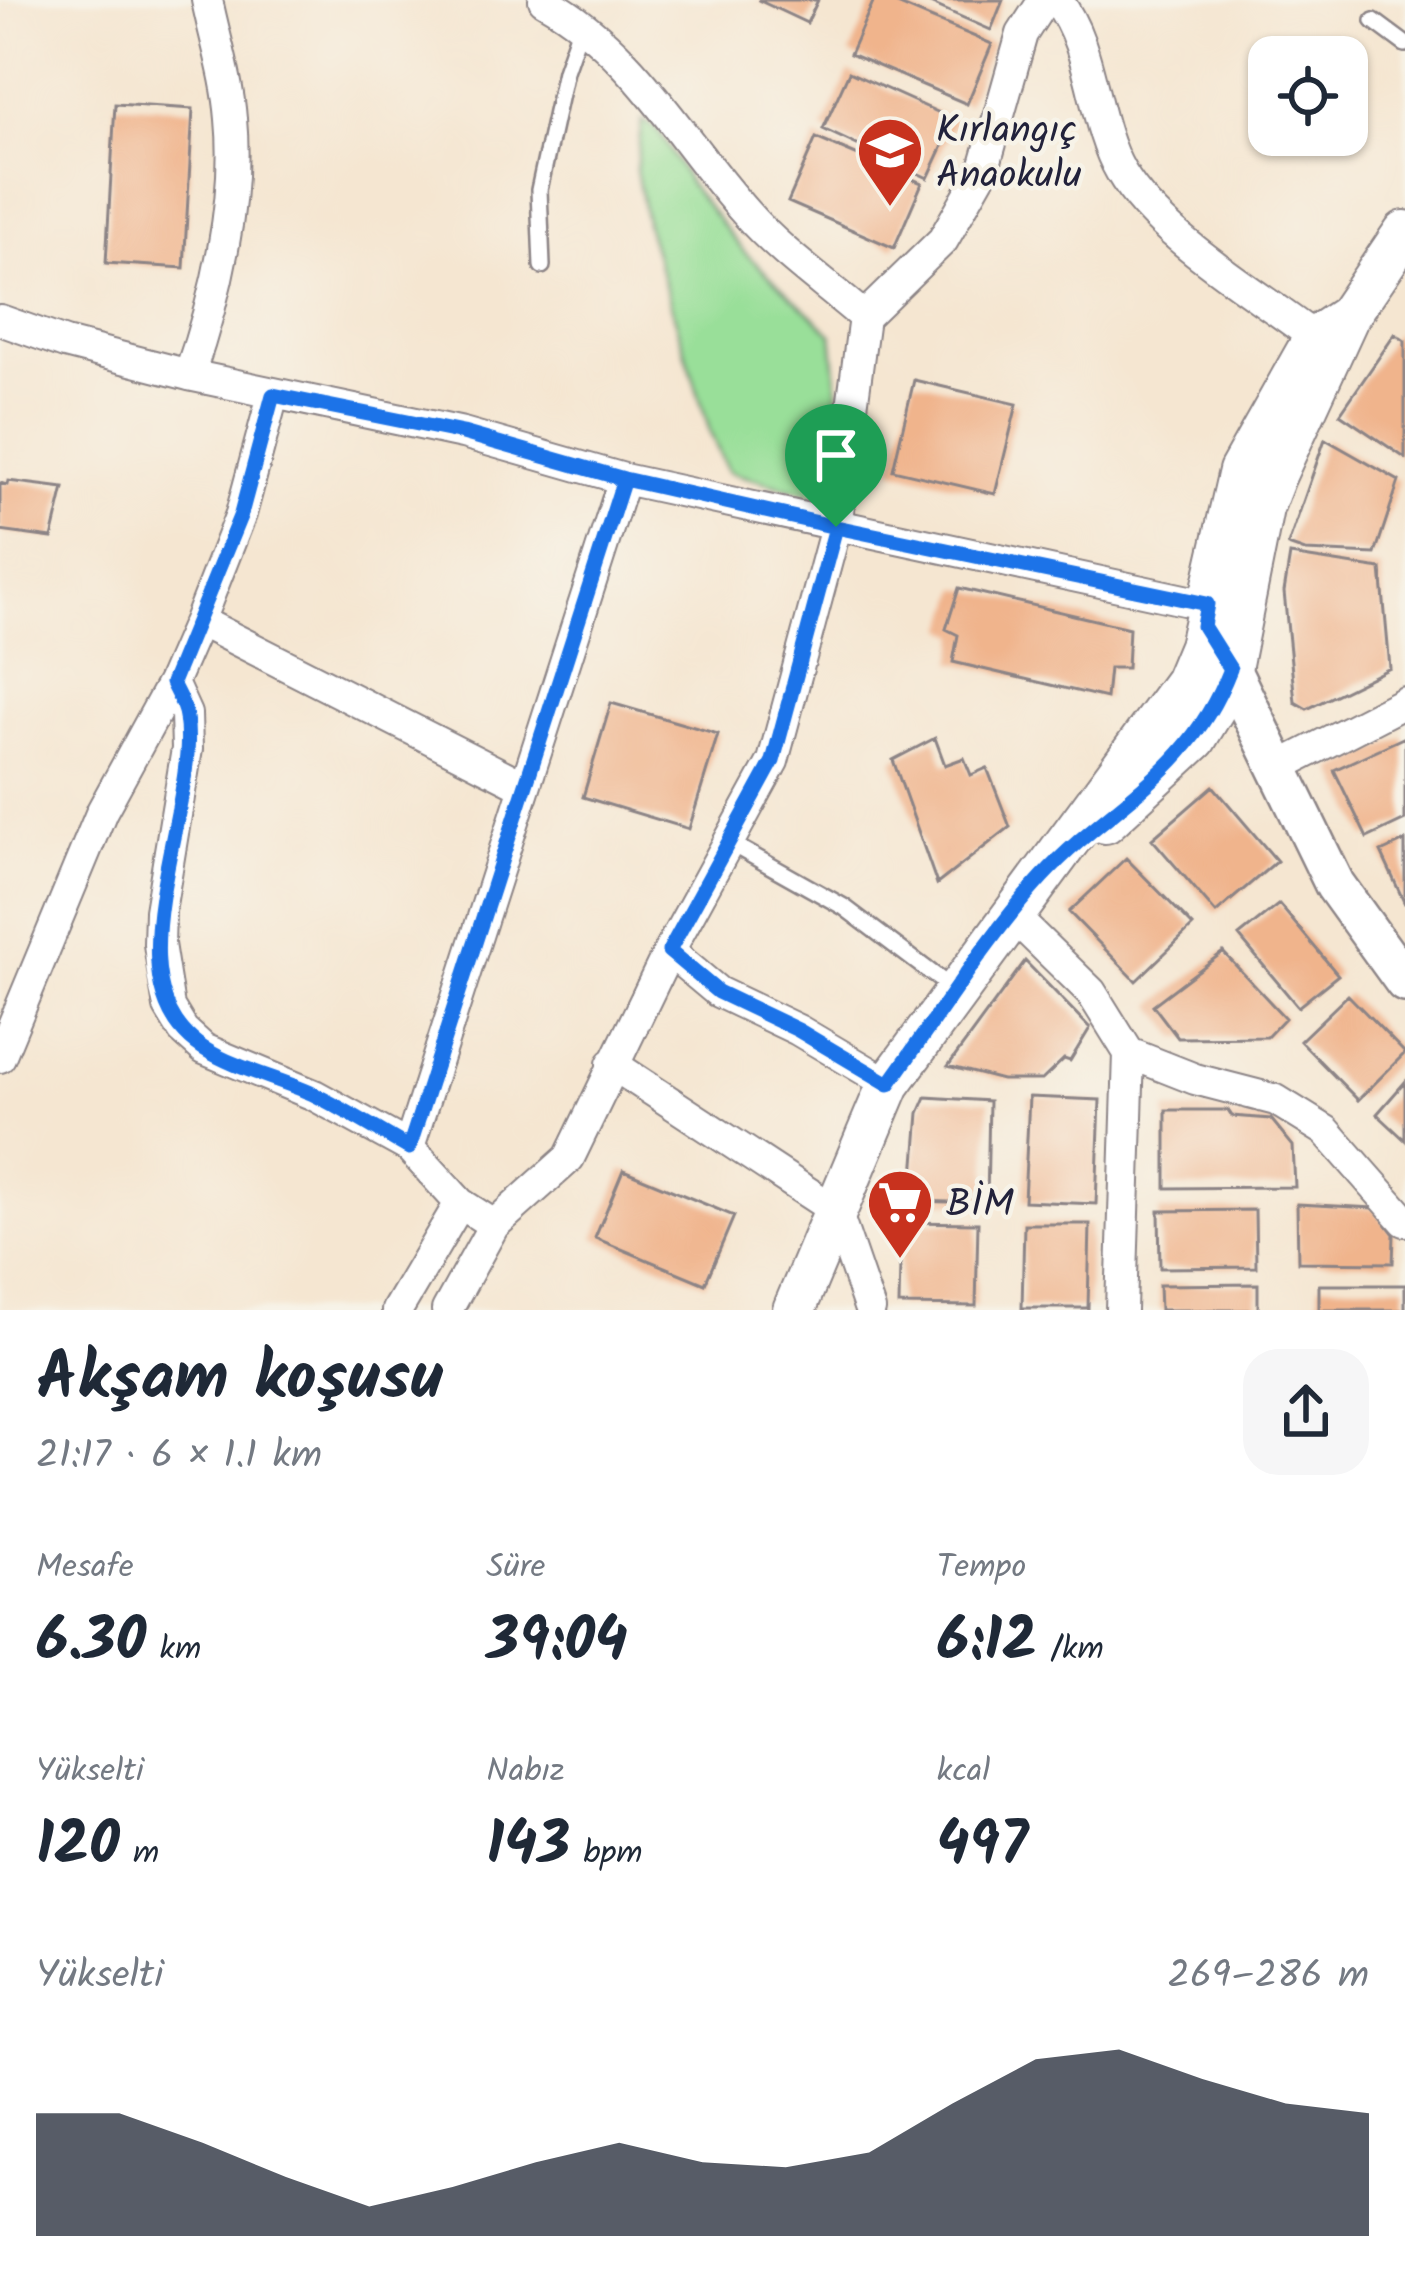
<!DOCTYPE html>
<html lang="tr">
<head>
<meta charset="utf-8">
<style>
	:root { --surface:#fff; --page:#f6f6f7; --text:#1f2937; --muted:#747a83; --accent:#111827 }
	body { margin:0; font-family:Kalam,sans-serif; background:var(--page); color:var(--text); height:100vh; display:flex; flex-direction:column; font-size:45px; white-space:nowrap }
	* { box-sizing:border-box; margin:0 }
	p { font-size:39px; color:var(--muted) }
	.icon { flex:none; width:66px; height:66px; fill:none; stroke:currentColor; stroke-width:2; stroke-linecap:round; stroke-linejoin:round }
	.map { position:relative; height:1310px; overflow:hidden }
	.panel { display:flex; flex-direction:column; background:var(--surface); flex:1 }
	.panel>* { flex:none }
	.buttons { position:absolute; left:1248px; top:36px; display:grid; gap:24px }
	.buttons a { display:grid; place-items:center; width:120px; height:120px; border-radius:24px; background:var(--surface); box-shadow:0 3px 9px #0004; font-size:60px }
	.pin { position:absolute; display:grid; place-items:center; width:102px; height:102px; color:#fff; margin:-123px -51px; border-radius:50% 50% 50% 0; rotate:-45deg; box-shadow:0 0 12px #0007 }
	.pin .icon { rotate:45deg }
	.round { display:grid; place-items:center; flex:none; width:126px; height:126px; border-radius:36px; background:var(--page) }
	.headline { display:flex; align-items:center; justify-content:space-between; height:204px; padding:0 36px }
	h1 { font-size:66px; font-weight:700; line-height:90px }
	.metrics { display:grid; grid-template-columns:repeat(3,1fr); gap:18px; height:204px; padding:12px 36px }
	.metrics div { display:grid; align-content:center }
	.metrics b { font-size:60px; font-weight:700 }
	.metrics small { font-size:33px; font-weight:400 }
	.metrics p { font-size:33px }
	.chart { height:336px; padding:24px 36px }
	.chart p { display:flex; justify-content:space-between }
	.chart svg { width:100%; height:216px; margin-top:12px; fill:var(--accent); opacity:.7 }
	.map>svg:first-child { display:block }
	.green { fill:#99df99; stroke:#5e806a; stroke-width:3 }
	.building { fill:#f0b48c }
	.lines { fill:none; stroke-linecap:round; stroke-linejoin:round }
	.service-casing { stroke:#8c8486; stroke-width:20 }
	.minor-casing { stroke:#8c8486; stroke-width:34 }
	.tertiary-casing { stroke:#8c8486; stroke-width:44 }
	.secondary-casing { stroke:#8c8486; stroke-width:46 }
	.service { stroke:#fff; stroke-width:15 }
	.minor { stroke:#fff; stroke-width:30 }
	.tertiary { stroke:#fff; stroke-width:39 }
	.secondary { stroke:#fff; stroke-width:42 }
	.route-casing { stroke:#fff; stroke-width:24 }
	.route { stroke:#1a73e8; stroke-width:15 }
	.labels { text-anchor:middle; stroke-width:9; stroke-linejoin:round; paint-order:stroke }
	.poi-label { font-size:39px; fill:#22223b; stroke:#f7f3e8; text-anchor:start }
</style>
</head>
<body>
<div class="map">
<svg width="1405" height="1310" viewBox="0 0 1405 1310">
	<rect width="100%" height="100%" fill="#f7f3e8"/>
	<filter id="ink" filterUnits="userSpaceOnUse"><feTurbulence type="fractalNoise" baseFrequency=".00833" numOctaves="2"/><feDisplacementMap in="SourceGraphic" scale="24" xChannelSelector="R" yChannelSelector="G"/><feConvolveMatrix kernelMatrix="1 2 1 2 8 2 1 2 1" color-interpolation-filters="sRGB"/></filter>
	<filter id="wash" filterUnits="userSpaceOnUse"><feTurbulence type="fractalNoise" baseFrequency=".004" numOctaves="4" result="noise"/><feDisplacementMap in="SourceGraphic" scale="48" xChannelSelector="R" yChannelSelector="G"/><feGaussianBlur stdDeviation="2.7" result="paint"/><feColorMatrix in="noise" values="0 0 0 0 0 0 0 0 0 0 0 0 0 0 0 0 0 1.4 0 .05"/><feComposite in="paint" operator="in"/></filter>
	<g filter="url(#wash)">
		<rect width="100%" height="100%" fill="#f5e6d1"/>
		<!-- green -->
		<path class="green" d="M642,120L658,130L690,185L745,253L832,334L840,416L824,498L728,472L711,435L647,227L636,170Z"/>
		<g id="blocks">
			<!-- building -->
			<path class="building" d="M758,0H818L807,23Z
				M874,0H888L992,44L967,104L850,54Z
				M923,0H1003L991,30Z
				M849,72L955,120L928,178L823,129Z
				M115,104L193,109L184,268L106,263Z
				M816,138L922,183L894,248L788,202Z
				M1395,334L1405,341V458L1340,414Z
				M914,380L1017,404L995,494L893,470Z
				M1325,439L1399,481L1375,554L1305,551L1288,545Z
				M8,481L64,488L52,538L0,531V483L7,485Z
				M1290,555L1381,569L1390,668L1307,709L1295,702L1284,592Z
				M959,588L1129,628L1127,668H1109L1106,698L953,662L958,635L946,629Z
				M611,703L718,734L689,829L583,797Z
				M1405,737V820L1367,838L1334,770Z
				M935,738L945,765L964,758L971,775L987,768L1010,827L937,884L893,760Z
				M1213,786L1277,861L1216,913L1152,839Z
				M1405,841V904L1381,852Z
				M1126,858L1193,926L1136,981L1069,912Z
				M1279,904L1338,975L1298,1007L1239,936Z
				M1223,952L1285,1018L1267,1037L1178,1038L1153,1005Z
				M1025,961L1090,1028L1070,1061L1064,1059L1042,1080H1002L948,1066Z
				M1348,995L1405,1053L1358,1100L1300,1041Z
				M1405,1082V1140L1377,1114Z
				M926,1097L989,1101L987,1203L912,1201L919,1113Z
				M1029,1097L1100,1100L1096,1204L1024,1201Z
				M1166,1110H1228L1232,1116L1271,1119L1293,1146L1295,1187L1166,1188Z
				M623,1170L734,1216L705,1284L595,1238Z
				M1297,1204L1374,1208L1394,1234L1393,1263L1298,1262Z
				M1255,1210L1256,1267L1160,1268L1159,1211Z
				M901,1222L978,1223L976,1306L899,1305Z
				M1024,1224H1090L1088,1308H1022Z
				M1258,1284V1310H1160L1159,1285Z
				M1319,1285H1405V1310H1319Z"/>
		</g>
	</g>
	<g filter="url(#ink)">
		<use href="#blocks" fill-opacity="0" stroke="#8c8486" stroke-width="3"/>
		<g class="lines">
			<defs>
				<path id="service" d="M1374,21L1405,44
					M542,266L539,190L565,71L581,25
					M730,843L844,907L954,990"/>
				<path id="minor" d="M544,0C636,52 678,137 746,213C780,252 826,284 864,317
					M1057,0C1094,47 1091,120 1121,172C1159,237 1254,291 1315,338
					M864,317L943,240L984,168L1022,34L1044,0
					M0,320L65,343L189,375L463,433L624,479L1207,605
					M189,375C216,298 239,200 231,119C228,79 215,39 207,0
					M199,621L522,785
					M172,683L186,714L187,749L160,911L159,944L169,1007L183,1030L204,1049L314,1095L409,1147L460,1203L494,1225
					M1277,768L1405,702
					M1012,915L1091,992L1129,1053L1121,1310
					M669,951L718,992L798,1030L889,1084
					M1129,1053L1195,1079L1276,1100L1326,1131L1405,1221
					M0,1057L102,811L172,683L199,621L241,514L273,395
					M612,1064L836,1211L870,1310
					M409,1147L624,479
					M397,1310L460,1203
					M447,1310L494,1225L569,1158L669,951L773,761L836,527L864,317"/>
				<path id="tertiary" d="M1230,669L1335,885L1405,982"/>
				<path id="secondary" d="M1105,822L1195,739L1215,706L1230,669L1262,508L1274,477L1348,316L1405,232
					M794,1310L889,1084L1185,682L1200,646L1240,471L1315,338L1348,316"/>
			</defs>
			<!-- service casing -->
			<use href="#service" class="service-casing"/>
			<!-- minor casing -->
			<use href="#minor" class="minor-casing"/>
			<!-- tertiary casing -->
			<use href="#tertiary" class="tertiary-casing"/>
			<!-- secondary casing -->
			<use href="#secondary" class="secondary-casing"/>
			<!-- service -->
			<use href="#service" class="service"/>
			<!-- minor -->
			<use href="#minor" class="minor"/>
			<!-- tertiary -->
			<use href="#tertiary" class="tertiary"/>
			<!-- secondary -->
			<use href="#secondary" class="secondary"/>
		</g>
	</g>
	<g class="lines" filter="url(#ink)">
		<defs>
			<path id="route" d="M836,527L624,479L463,433L273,395L241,514L172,683C177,694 185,706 186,717C201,808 103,983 203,1048C236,1069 278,1078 313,1094C346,1110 377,1130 409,1148L624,479L836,527L773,761L669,951L718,992L798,1030L889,1084C937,1018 987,937 1042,877C1114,799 1188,777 1230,669L1203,626L1207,604L836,527"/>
		</defs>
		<!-- route casing -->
		<use href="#route" class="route-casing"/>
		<!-- route -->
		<use href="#route" class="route"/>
	</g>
	<!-- icons -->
	<defs>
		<symbol id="school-pin" viewBox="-11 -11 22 30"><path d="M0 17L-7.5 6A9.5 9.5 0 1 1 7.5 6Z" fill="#c8321e" stroke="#f7f3e8"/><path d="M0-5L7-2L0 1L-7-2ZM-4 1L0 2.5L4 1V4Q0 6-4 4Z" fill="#fff"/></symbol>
		<symbol id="supermarket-pin" viewBox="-11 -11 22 30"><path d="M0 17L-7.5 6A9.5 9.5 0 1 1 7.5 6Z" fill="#c8321e" stroke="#f7f3e8"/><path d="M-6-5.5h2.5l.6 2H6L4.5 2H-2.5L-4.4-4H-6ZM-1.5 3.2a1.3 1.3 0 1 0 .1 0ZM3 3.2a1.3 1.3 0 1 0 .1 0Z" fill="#fff"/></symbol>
	</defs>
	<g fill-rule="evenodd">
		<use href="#school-pin" x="852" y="112" width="76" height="104"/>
		<use href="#supermarket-pin" x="862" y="1164" width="76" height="104"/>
	</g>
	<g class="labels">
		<!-- poi labels -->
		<g class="poi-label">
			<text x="936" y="142">Kırlangıç<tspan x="936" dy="45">Anaokulu</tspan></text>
			<text x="946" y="1216">BİM</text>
		</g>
	</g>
</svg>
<div class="buttons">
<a><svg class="icon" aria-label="locate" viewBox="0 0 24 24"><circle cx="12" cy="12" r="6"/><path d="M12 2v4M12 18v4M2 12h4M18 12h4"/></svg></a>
</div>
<div class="pin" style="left:836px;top:527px;background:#1e9e55"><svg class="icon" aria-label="arrive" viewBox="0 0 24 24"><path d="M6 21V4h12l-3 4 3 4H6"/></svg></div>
</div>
<section class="panel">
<div class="headline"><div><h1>Akşam koşusu</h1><p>21:17 · 6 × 1.1 km</p></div><a class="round"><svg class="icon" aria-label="share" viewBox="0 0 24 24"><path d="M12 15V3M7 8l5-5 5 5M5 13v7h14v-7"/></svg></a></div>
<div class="metrics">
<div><p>Mesafe</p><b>6.30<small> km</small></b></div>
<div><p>Süre</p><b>39:04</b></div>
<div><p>Tempo</p><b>6:12<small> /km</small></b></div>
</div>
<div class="metrics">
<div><p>Yükselti</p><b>120<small> m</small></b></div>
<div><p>Nabız</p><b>143<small> bpm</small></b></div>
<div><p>kcal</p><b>497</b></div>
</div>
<div class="chart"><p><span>Yükselti</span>269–286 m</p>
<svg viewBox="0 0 160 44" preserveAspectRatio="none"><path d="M0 44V19L10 19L20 25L30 32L40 38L50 34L60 29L70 25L80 29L90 30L100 27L110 17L120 8L130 6L140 12L150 17L160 19V44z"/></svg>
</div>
</section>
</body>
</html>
